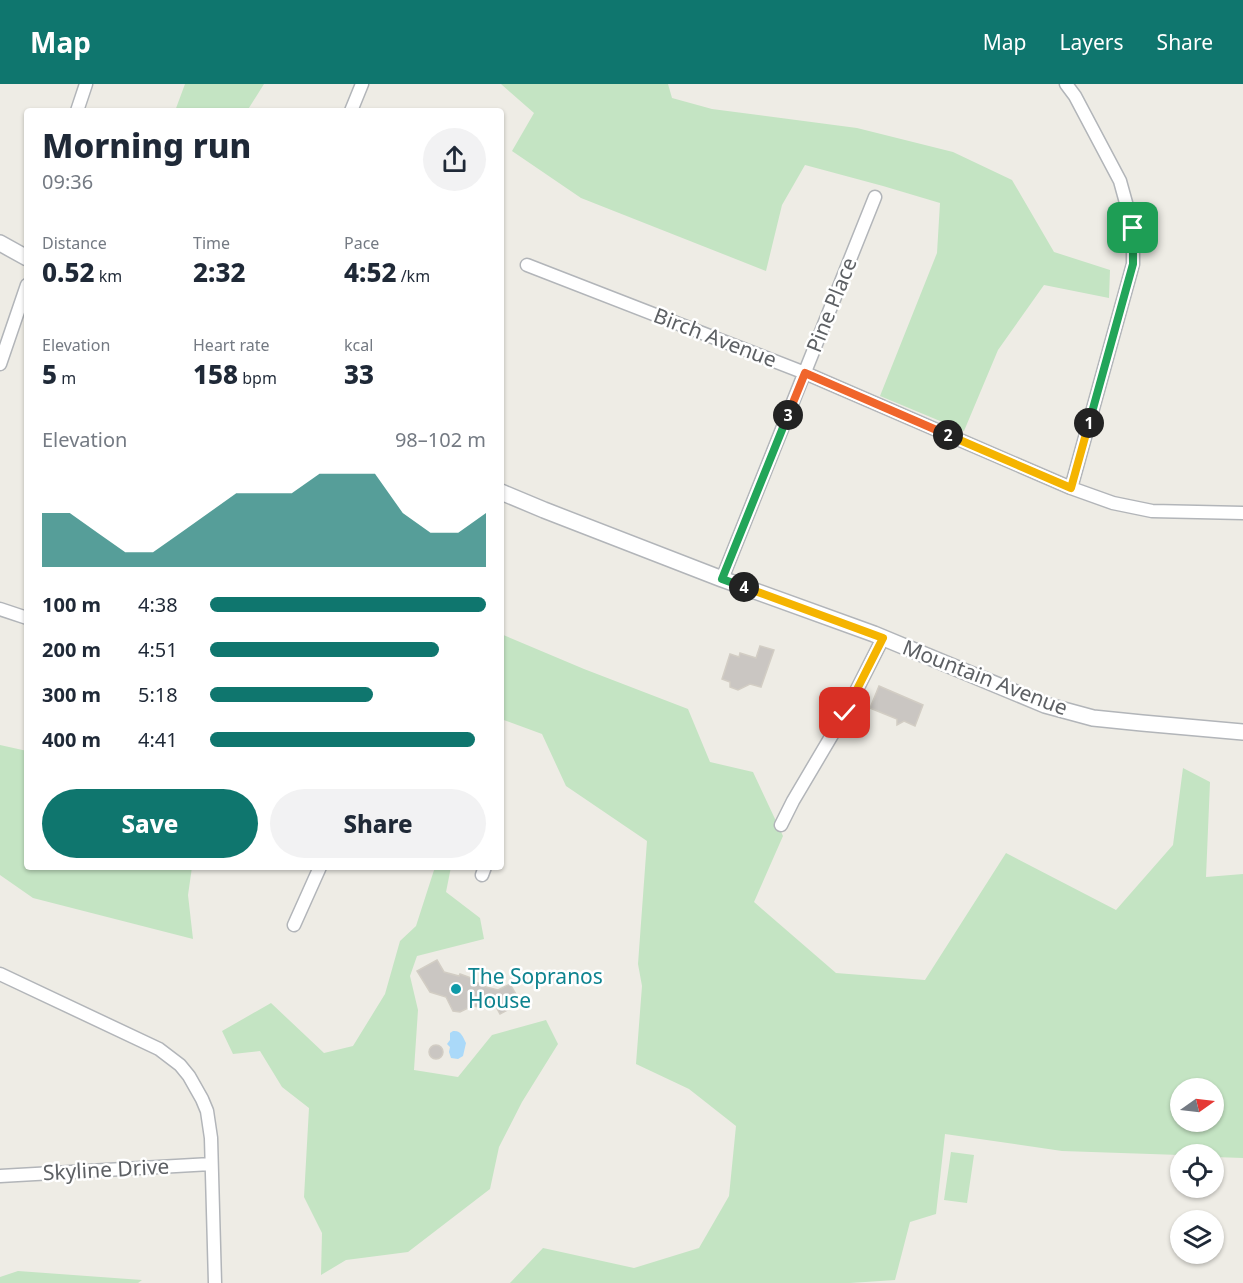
<!DOCTYPE html>
<html lang="en">
<head>
<meta charset="utf-8">
<style>
	:root { --surface:#fff; --page:#f2f2f3; --text:#1f2937; --muted:#747a83; --accent:#0f766e }
	body { margin:0; font-family:"Noto Sans",sans-serif; background:var(--page); color:var(--text); height:100vh; display:flex; flex-direction:column; font-size:22px; white-space:nowrap }
	* { box-sizing:border-box; margin:0 }
	p { font-size:20px; color:var(--muted) }
	.icon { flex:none; width:33px; height:33px; fill:none; stroke:currentColor; stroke-width:2; stroke-linecap:round; stroke-linejoin:round }
	.map { position:relative; flex:1; overflow:hidden }
	.sheet { position:absolute; left:24px; top:24px; width:480px; height:762px; display:flex; flex-direction:column; background:var(--surface); border-radius:6px; box-shadow:0 2px 4px #0004 }
	.sheet>* { flex:none }
	.needle { width:39px; rotate:76deg }
	.tools { position:absolute; left:1170px; top:994px; display:grid; gap:12px }
	.tools a { display:grid; place-items:center; width:54px; height:54px; border-radius:50%; background:var(--surface); box-shadow:0 2px 4px #0004; font-size:30px }
	.pin { position:absolute; display:grid; place-items:center; width:51px; height:51px; color:#fff; margin:-26px; border-radius:12px; box-shadow:0 3px 9px #0006 }
	.km { position:absolute; width:30px; height:30px; margin:-15px; border-radius:50%; background:#222; color:#fff; font-size:16px; line-height:30px; text-align:center }
	.round { display:grid; place-items:center; flex:none; width:63px; height:63px; border-radius:32px; background:var(--page) }
	.overview { display:flex; align-items:center; justify-content:space-between; height:102px; padding:0 18px }
	h1 { font-size:33px; font-weight:800; line-height:45px }
	.stats { display:grid; grid-template-columns:repeat(3,1fr); gap:9px; height:102px; padding:6px 18px }
	.stats div { display:grid; align-content:center }
	.stats b { font-size:26px; font-weight:800 }
	.stats small { font-size:16px; font-weight:400 }
	.stats p { font-size:16px }
	.chart { height:168px; padding:12px 18px }
	.chart p { display:flex; justify-content:space-between }
	.chart svg { width:100%; height:108px; margin-top:6px; fill:var(--accent); opacity:.7 }
	.primary-button { display:flex; gap:12px; margin-top:auto; padding:12px 18px }
	.primary-button a { flex:1; height:69px; border-radius:36px; background:var(--accent); color:#fff; font-size:24px; font-weight:800; line-height:69px; text-align:center }
	.primary-button a+a { background:var(--page); color:var(--text) }
	ul { padding:0 18px; list-style:none; font-size:20px }
	li { display:grid; grid-template-columns:96px 72px 1fr; align-items:center; height:45px }
	li i { height:15px; border-radius:8px; background:var(--accent) }
	header { display:flex; align-items:center; gap:36px; box-sizing:border-box; height:84px; padding:0 30px; background:var(--accent); color:#fff }
	header strong { font-size:28px }
	nav { display:flex; gap:33px; margin-inline-start:auto; font-size:21px }
	.map>svg:first-child { display:block }
	.green { fill:#c4e4c3; fill-rule:evenodd }
	.water { fill:#aad9f9 }
	.building { fill:#cac6c2; stroke:#d2cdc4; stroke-width:1.5 }
	.lines { fill:none; stroke-linecap:round; stroke-linejoin:round }
	.minor-casing { stroke:#b2b5b9; stroke-width:15 }
	.tertiary-casing { stroke:#b2b5b9; stroke-width:18 }
	.minor { stroke:#fff; stroke-width:12 }
	.tertiary { stroke:#fff; stroke-width:15 }
	.split-1-casing { stroke:#fff; stroke-width:12 }
	.split-2-casing { stroke:#fff; stroke-width:12 }
	.split-3-casing { stroke:#fff; stroke-width:12 }
	.split-4-casing { stroke:#fff; stroke-width:12 }
	.split-5-casing { stroke:#fff; stroke-width:12 }
	.split-1 { stroke:#22a559; stroke-width:8 }
	.split-2 { stroke:#f5b400; stroke-width:8 }
	.split-3 { stroke:#f0652b; stroke-width:8 }
	.split-4 { stroke:#22a559; stroke-width:8 }
	.split-5 { stroke:#f5b400; stroke-width:8 }
	.culture-dot { fill:#0f9aa8; stroke:#fff; stroke-width:2 }
	.labels { text-anchor:middle; stroke-width:5; stroke-linejoin:round; paint-order:stroke }
	.street-label { font-size:21px; fill:#5d6064; stroke:#fff }
	.culture-label { font-size:21px; fill:#0d838f; stroke:#fff; text-anchor:start }
</style>
</head>
<body>
<header>
<strong>Map</strong>
<nav><a>Map</a><a>Layers</a><a>Share</a></nav>
</header>
<div class="map">
<svg width="1243" height="1199" viewBox="0 0 1243 1199">
	<rect width="100%" height="100%" fill="#eeece5"/>
	<!-- green -->
	<path class="green" d="M185,0H264L247,27H175Z
		M501,0H668L672,14L712,25L857,44L953,68L1012,96L1054,168L1110,186L1109,214L1044,201L998,266L964,347L880,312L937,169L940,119L883,102L805,81L782,121L766,187L581,114L512,67L534,29Z
		M501,550L584,585L688,625L710,678L753,688L783,752L754,818L836,889L925,896L1006,769L1116,826L1173,761L1183,684L1210,698L1206,793L1243,790V1074L1214,1073V1071H1180L1062,1067L945,1050L936,1130L910,1138L895,1196L850,1199H510L543,1164L634,1184L699,1164L729,1112L736,1042L689,1005L636,980L642,902L638,880L647,757L566,702L542,650L501,635ZM1180,1005H1214V1038H1180Z
		M0,661L27,667V783H192L188,811L193,855L33,814L0,791Z
		M435,783H451L446,808L480,834L484,855L417,872L410,892L418,926L414,986L458,993L492,951L546,936L558,960L522,1018L499,1063L490,1105L408,1168L346,1176L321,1191L322,1149L304,1113L309,1024L282,1003L260,967L233,970L222,947L271,919L324,969L353,962L385,910L400,857L416,842Z
		M951,1068L974,1071L967,1119L944,1116Z
		M18,1187L142,1196L138,1199H0V1193Z"/>
	<!-- water -->
	<path class="water" d="M453,947C461,946 463,953 466,959L463,972L458,975L451,974L449,968L450,963L447,960L450,956V949Z"/>
	<!-- building -->
	<path class="building" d="M760,562L774,566L761,603L750,600L738,606L730,603V598L722,595L730,570L739,573L740,569L756,574Z
		M879,602L923,621L915,642L904,637L897,641V635L870,624Z
		M437,876L444,888L459,892L460,890L474,895V898L482,900V902L498,906L510,900L521,919L500,930L495,921L481,917L479,923L472,922L460,928L453,927L446,913L430,908L417,887Z
		M429 968a7 7 0 1 1 14 0a7 7 0 1 1-14 0Z"/>
	<g class="lines">
		<defs>
			<path id="minor" d="M1066,0L1075,12L1120,97L1133,144V180L1071,404
				M77,27L86,0
				M351,27L362,0
				M527,181L805,289L1071,404L1113,419L1152,427L1243,429
				M0,280L27,201
				M722,495L875,113
				M0,525L27,534
				M781,741L793,717L845,629L883,554
				M482,791L485,783
				M294,841L320,783
				M0,890L159,965L180,981L189,992L202,1015L207,1027L211,1054L215,1199
				M0,1092L211,1080"/>
			<path id="tertiary" d="M0,159L27,174
				M501,408L544,426L722,495L874,550L1045,621L1093,634L1142,639L1243,648"/>
		</defs>
		<!-- minor casing -->
		<use href="#minor" class="minor-casing"/>
		<!-- tertiary casing -->
		<use href="#tertiary" class="tertiary-casing"/>
		<!-- minor -->
		<use href="#minor" class="minor"/>
		<!-- tertiary -->
		<use href="#tertiary" class="tertiary"/>
	</g>
	<g class="lines">
		<defs>
			<path id="split-1" d="M1089,339L1133,180V144"/>
			<path id="split-2" d="M948,351L1071,404L1089,339"/>
			<path id="split-3" d="M788,331L805,289L948,351"/>
			<path id="split-4" d="M744,503L722,495L788,331"/>
			<path id="split-5" d="M744,503L883,554L845,629"/>
		</defs>
		<!-- split-1 casing -->
		<use href="#split-1" class="split-1-casing"/>
		<!-- split-2 casing -->
		<use href="#split-2" class="split-2-casing"/>
		<!-- split-3 casing -->
		<use href="#split-3" class="split-3-casing"/>
		<!-- split-4 casing -->
		<use href="#split-4" class="split-4-casing"/>
		<!-- split-5 casing -->
		<use href="#split-5" class="split-5-casing"/>
		<!-- split-1 -->
		<use href="#split-1" class="split-1"/>
		<!-- split-2 -->
		<use href="#split-2" class="split-2"/>
		<!-- split-3 -->
		<use href="#split-3" class="split-3"/>
		<!-- split-4 -->
		<use href="#split-4" class="split-4"/>
		<!-- split-5 -->
		<use href="#split-5" class="split-5"/>
	</g>
	<!-- markers -->
	<circle class="culture-dot" cx="456" cy="905" r="6"/>
	<g class="labels">
		<!-- street labels -->
		<g class="street-label">
			<text transform="translate(832 221) rotate(-68)" y="7">Pine Place</text>
			<text transform="translate(715 254) rotate(21)" y="7">Birch Avenue</text>
			<text transform="translate(985 594) rotate(21)" y="7">Mountain Avenue</text>
			<text transform="translate(106 1086) rotate(-3)" y="7">Skyline Drive</text>
		</g>
		<!-- culture labels -->
		<g class="culture-label">
			<text x="468" y="900">The Sopranos<tspan x="468" dy="24">House</tspan></text>
		</g>
	</g>
</svg>
<div class="tools">
<a><svg class="needle" viewBox="-14 -14 28 28"><path d="M0-13l5 13h-10z" fill="#e53935"/><path d="M0 13l5-13h-10z" fill="#747a83"/></svg></a>
<a><svg class="icon" aria-label="locate" viewBox="0 0 24 24"><circle cx="12" cy="12" r="6"/><path d="M12 2v4M12 18v4M2 12h4M18 12h4"/></svg></a>
<a><svg class="icon" aria-label="layers" viewBox="0 0 24 24"><path d="M12 4l9 5-9 5-9-5zM3 14l9 5 9-5"/></svg></a>
</div>
<div class="pin" style="left:1133px;top:144px;background:#1e9e55"><svg class="icon" aria-label="arrive" viewBox="0 0 24 24"><path d="M6 21V4h12l-3 4 3 4H6"/></svg></div>
<div class="pin" style="left:845px;top:629px;background:#d93025"><svg class="icon" aria-label="check" viewBox="0 0 24 24"><path d="M5 12l5 5 9-10"/></svg></div>
<b class="km" style="left:1089px;top:339px">1</b>
<b class="km" style="left:948px;top:351px">2</b>
<b class="km" style="left:788px;top:331px">3</b>
<b class="km" style="left:744px;top:503px">4</b>
<section class="sheet">
<div class="overview"><div><h1>Morning run</h1><p>09:36</p></div><a class="round"><svg class="icon" aria-label="share" viewBox="0 0 24 24"><path d="M12 15V3M7 8l5-5 5 5M5 13v7h14v-7"/></svg></a></div>
<div class="stats">
<div><p>Distance</p><b>0.52<small> km</small></b></div>
<div><p>Time</p><b>2:32</b></div>
<div><p>Pace</p><b>4:52<small> /km</small></b></div>
</div>
<div class="stats">
<div><p>Elevation</p><b>5<small> m</small></b></div>
<div><p>Heart rate</p><b>158<small> bpm</small></b></div>
<div><p>kcal</p><b>33</b></div>
</div>
<div class="chart"><p><span>Elevation</span>98–102 m</p>
<svg viewBox="0 0 160 44" preserveAspectRatio="none"><path d="M0 44V22L10 22L20 30L30 38L40 38L50 30L60 22L70 14L80 14L90 14L100 6L110 6L120 6L130 22L140 30L150 30L160 22V44z"/></svg>
</div>
<ul>
<li><b>100 m</b>4:38<i style="width:100%"></i></li>
<li><b>200 m</b>4:51<i style="width:83%"></i></li>
<li><b>300 m</b>5:18<i style="width:59%"></i></li>
<li><b>400 m</b>4:41<i style="width:96%"></i></li>
</ul>
<div class="primary-button"><a>Save</a><a>Share</a></div>
</section>
</div>
</body>
</html>
